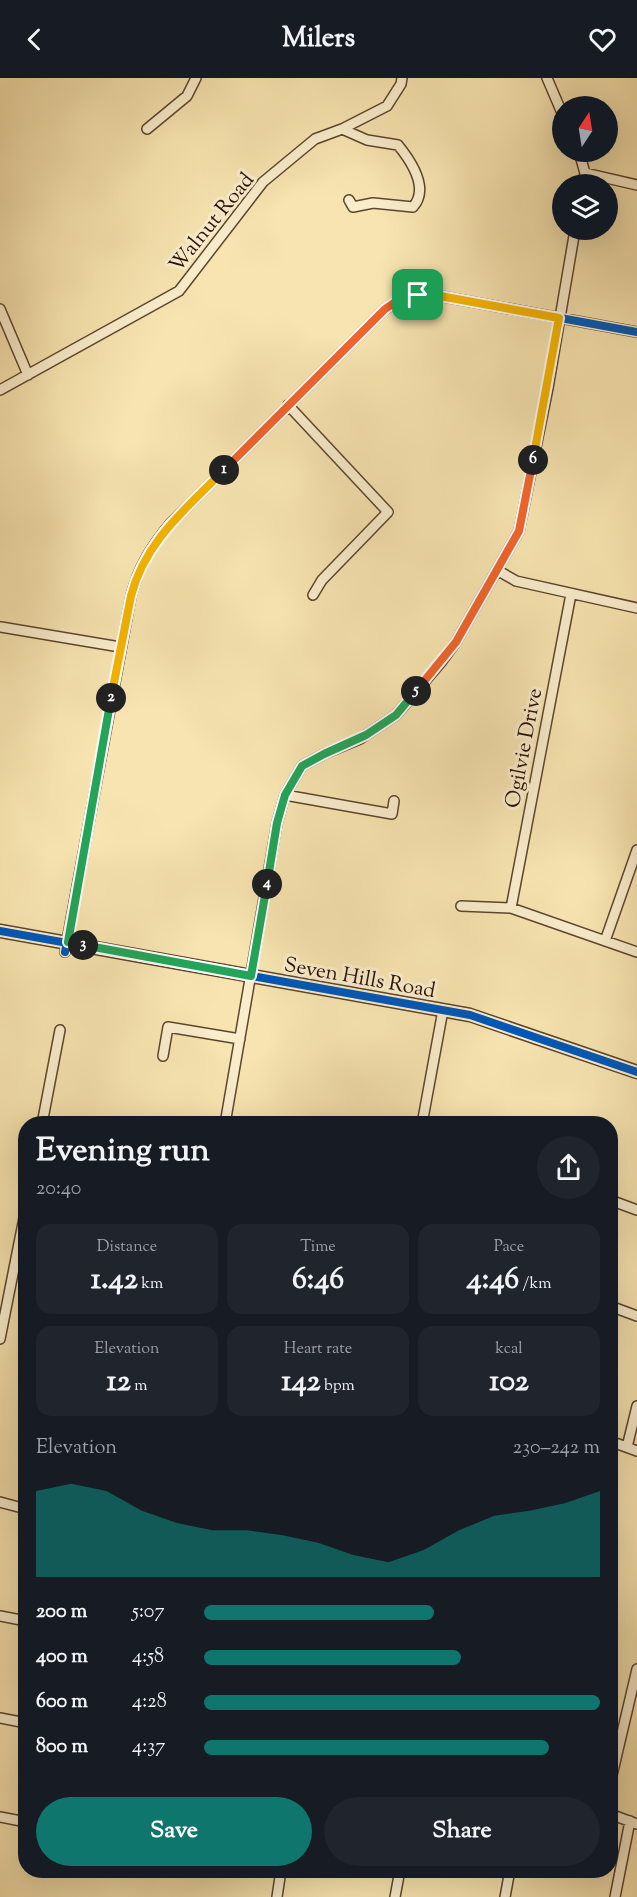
<!DOCTYPE html>
<html lang="en">
<head>
<meta charset="utf-8">
<style>
	:root { --surface:#171b24; --page:#20242c; --text:#f1f3f6; --muted:#9ea1a6; --accent:#0f766e }
	body { margin:0; font-family:"Sorts Mill Goudy",serif; background:var(--page); color:var(--text); height:100vh; display:flex; flex-direction:column; font-size:22px; white-space:nowrap }
	* { box-sizing:border-box; margin:0 }
	p { font-size:20px; color:var(--muted) }
	.icon { flex:none; width:33px; height:33px; fill:none; stroke:currentColor; stroke-width:2; stroke-linecap:round; stroke-linejoin:round }
	.map { position:relative; flex:1; overflow:hidden }
	.details { position:absolute; left:18px; top:1038px; width:600px; height:762px; display:flex; flex-direction:column; background:var(--surface); border-radius:24px; box-shadow:0 6px 24px #0002 }
	.details>* { flex:none }
	.needle { width:39px; rotate:12deg }
	.buttons { position:absolute; left:552px; top:18px; display:grid; gap:12px }
	.buttons a { display:grid; place-items:center; width:66px; height:66px; border-radius:50%; background:var(--surface); box-shadow:0 6px 24px #0002; font-size:30px }
	.pin { position:absolute; display:grid; place-items:center; width:51px; height:51px; color:#fff; margin:-26px; border-radius:12px; box-shadow:0 3px 9px #0006 }
	.km { position:absolute; width:30px; height:30px; margin:-15px; border-radius:50%; background:#222; color:#fff; font-size:16px; line-height:30px; text-align:center }
	.round { display:grid; place-items:center; flex:none; width:63px; height:63px; border-radius:32px; background:var(--page) }
	.head { display:flex; align-items:center; justify-content:space-between; height:102px; padding:0 18px }
	h1 { font-size:33px; font-weight:700; line-height:45px }
	.stats { display:grid; grid-template-columns:repeat(3,1fr); gap:9px; height:102px; padding:6px 18px }
	.stats div { display:grid; align-content:center; border-radius:15px; background:var(--page); text-align:center }
	.stats b { font-size:30px; font-weight:700 }
	.stats small { font-size:16px; font-weight:400 }
	.stats p { font-size:16px }
	.chart { height:168px; padding:12px 18px }
	.chart p { display:flex; justify-content:space-between }
	.chart svg { width:100%; height:108px; margin-top:6px; fill:var(--accent); opacity:.7 }
	.primary-button { display:flex; gap:12px; margin-top:auto; padding:12px 18px }
	.primary-button a { flex:1; height:69px; border-radius:36px; background:var(--accent); color:#fff; font-size:24px; font-weight:700; line-height:69px; text-align:center }
	.primary-button a+a { background:var(--page); color:var(--text) }
	ul { padding:0 18px; list-style:none; font-size:20px }
	li { display:grid; grid-template-columns:96px 72px 1fr; align-items:center; height:45px }
	li i { height:15px; border-radius:8px; background:var(--accent) }
	header { display:flex; justify-content:space-between; align-items:center; height:78px; padding:0 18px; background:var(--surface); font-size:27px; font-weight:700 }
	.map>svg:first-child { display:block }
	.lines { fill:none; stroke-linecap:round; stroke-linejoin:round }
	.minor-casing { stroke:#5c452f; stroke-width:12 }
	.tertiary-casing { stroke:#5c452f; stroke-width:15 }
	.minor { stroke:#faedcc; stroke-width:9 }
	.tertiary { stroke:#faedcc; stroke-width:12 }
	.cycleway-casing { stroke:#faedcc; stroke-width:11 }
	.cycleway { stroke:#0057b8; stroke-width:8 }
	.split-1-casing { stroke:#fff; stroke-width:12 }
	.split-2-casing { stroke:#fff; stroke-width:12 }
	.split-3-casing { stroke:#fff; stroke-width:12 }
	.split-4-casing { stroke:#fff; stroke-width:12 }
	.split-5-casing { stroke:#fff; stroke-width:12 }
	.split-6-casing { stroke:#fff; stroke-width:12 }
	.split-7-casing { stroke:#fff; stroke-width:12 }
	.split-1 { stroke:#f0652b; stroke-width:8 }
	.split-2 { stroke:#f5b400; stroke-width:8 }
	.split-3 { stroke:#22a559; stroke-width:8 }
	.split-4 { stroke:#22a559; stroke-width:8 }
	.split-5 { stroke:#22a559; stroke-width:8 }
	.split-6 { stroke:#f0652b; stroke-width:8 }
	.split-7 { stroke:#f5b400; stroke-width:8 }
	.labels { text-anchor:middle; stroke-width:6; stroke-linejoin:round; paint-order:stroke }
	.street-label { font-size:21px; fill:#281004; stroke:#faedcc }
</style>
</head>
<body>
<header><svg class="icon" aria-label="back" viewBox="0 0 24 24"><path d="M15 5l-7 7 7 7"/></svg>Milers<svg class="icon" aria-label="heart" viewBox="0 0 24 24"><path d="M12 20l-8-8c-3-5 5-10 8-4 3-6 11-1 8 4z"/></svg></header>
<div class="map">
<svg width="637" height="1819" viewBox="0 0 637 1819">
	<rect width="100%" height="100%" fill="#f7e4b0"/>
	<filter id="stains"><feTurbulence type="fractalNoise" baseFrequency=".00333" numOctaves="4"/><feColorMatrix values="0 0 0 0 .2 0 0 0 0 .09 0 0 0 0 .02 0 0 0 .5 -.17"/></filter>
	<radialGradient id="worn" r=".72"><stop offset=".6" stop-color="#630" stop-opacity="0"/><stop offset="1" stop-color="#630" stop-opacity=".3"/></radialGradient>
	<g class="lines">
		<defs>
			<path id="minor" d="M547,0L562,35
				M147,51L187,18L196,0
				M342,51L367,62L398,67C411,83 430,110 413,129L373,125L353,129L349,122
				M579,74L585,95L583,106
				M585,95L637,107
				M0,231L28,297
				M0,312L179,213L263,104L315,61L342,51L387,28L401,6L402,0
				M288,327L388,434L322,502L313,517
				M497,492L516,503L637,530
				M1,549L120,569
				M285,717L392,736L394,723
				M461,828L511,830L637,874
				M511,830L571,516
				M605,863L637,772
				M65,874L131,518C139,488 151,469 170,446L385,231C403,219 418,217 440,218L637,254
				M163,978L168,949L240,961
				M42,1046L60,952
				M225,1046L277,745L285,717L302,688L324,676L360,661L396,637L442,583L456,564L519,453L548,310L575,152
				M422,1046L443,932
				M610,1122L637,1132
				M610,1228L637,1238
				M0,1261L26,1130
				M610,1363L637,1373
				M627,1369L637,1328
				M0,1424L26,1431
				M0,1538L26,1543
				M0,1640L26,1645
				M610,1706L637,1591
				M610,1736L637,1746
				M0,1739L26,1744
				M277,1819L281,1792
				M395,1819L400,1792
				M505,1819L510,1792
				M615,1819L630,1743"/>
			<path id="tertiary" d="M0,853L470,937L637,994"/>
		</defs>
		<!-- minor casing -->
		<use href="#minor" class="minor-casing"/>
		<!-- tertiary casing -->
		<use href="#tertiary" class="tertiary-casing"/>
		<!-- minor -->
		<use href="#minor" class="minor"/>
		<!-- tertiary -->
		<use href="#tertiary" class="tertiary"/>
		<defs>
			<path id="cycleway" d="M0,853L470,937L637,994
				M65,874L131,518C139,488 151,469 170,446L385,231C403,219 418,217 440,218L637,254"/>
		</defs>
		<!-- cycleway casing -->
		<use href="#cycleway" class="cycleway-casing"/>
		<!-- cycleway -->
		<use href="#cycleway" class="cycleway"/>
	</g>
	<g class="lines">
		<defs>
			<path id="split-1" d="M224,392L385,231L397,223L418,217"/>
			<path id="split-2" d="M111,620L131,518C145,463 186,431 224,392"/>
			<path id="split-3" d="M83,867L68,864L111,620"/>
			<path id="split-4" d="M83,867L251,898L267,806"/>
			<path id="split-5" d="M267,806L277,745L285,717L302,688L324,676L366,657L396,637L416,613"/>
			<path id="split-6" d="M416,613L456,564L519,453L533,382"/>
			<path id="split-7" d="M418,217L440,218L559,240L533,382"/>
		</defs>
		<!-- split-1 casing -->
		<use href="#split-1" class="split-1-casing"/>
		<!-- split-2 casing -->
		<use href="#split-2" class="split-2-casing"/>
		<!-- split-3 casing -->
		<use href="#split-3" class="split-3-casing"/>
		<!-- split-4 casing -->
		<use href="#split-4" class="split-4-casing"/>
		<!-- split-5 casing -->
		<use href="#split-5" class="split-5-casing"/>
		<!-- split-6 casing -->
		<use href="#split-6" class="split-6-casing"/>
		<!-- split-7 casing -->
		<use href="#split-7" class="split-7-casing"/>
		<!-- split-1 -->
		<use href="#split-1" class="split-1"/>
		<!-- split-2 -->
		<use href="#split-2" class="split-2"/>
		<!-- split-3 -->
		<use href="#split-3" class="split-3"/>
		<!-- split-4 -->
		<use href="#split-4" class="split-4"/>
		<!-- split-5 -->
		<use href="#split-5" class="split-5"/>
		<!-- split-6 -->
		<use href="#split-6" class="split-6"/>
		<!-- split-7 -->
		<use href="#split-7" class="split-7"/>
	</g>
	<g class="labels">
		<!-- street labels -->
		<g class="street-label">
			<text transform="translate(211 144) rotate(-51)" y="7">Walnut Road</text>
			<text transform="translate(523 670) rotate(-79)" y="7">Ogilvie Drive</text>
			<text transform="translate(360 899) rotate(10)" y="7">Seven Hills Road</text>
		</g>
	</g>
	<rect width="100%" height="100%" filter="url(#stains)"/>
	<rect width="100%" height="100%" fill="url(#worn)"/>
</svg>
<div class="buttons">
<a><svg class="needle" viewBox="-14 -14 28 28"><path d="M0-13l5 13h-10z" fill="#e53935"/><path d="M0 13l5-13h-10z" fill="#9ea1a6"/></svg></a>
<a><svg class="icon" aria-label="layers" viewBox="0 0 24 24"><path d="M12 4l9 5-9 5-9-5zM3 14l9 5 9-5"/></svg></a>
</div>
<div class="pin" style="left:418px;top:217px;background:#1e9e55"><svg class="icon" aria-label="arrive" viewBox="0 0 24 24"><path d="M6 21V4h12l-3 4 3 4H6"/></svg></div>
<b class="km" style="left:224px;top:392px">1</b>
<b class="km" style="left:111px;top:620px">2</b>
<b class="km" style="left:83px;top:867px">3</b>
<b class="km" style="left:267px;top:806px">4</b>
<b class="km" style="left:416px;top:613px">5</b>
<b class="km" style="left:533px;top:382px">6</b>
<section class="details">
<div class="head"><div><h1>Evening run</h1><p>20:40</p></div><a class="round"><svg class="icon" aria-label="share" viewBox="0 0 24 24"><path d="M12 15V3M7 8l5-5 5 5M5 13v7h14v-7"/></svg></a></div>
<div class="stats">
<div><p>Distance</p><b>1.42<small> km</small></b></div>
<div><p>Time</p><b>6:46</b></div>
<div><p>Pace</p><b>4:46<small> /km</small></b></div>
</div>
<div class="stats">
<div><p>Elevation</p><b>12<small> m</small></b></div>
<div><p>Heart rate</p><b>142<small> bpm</small></b></div>
<div><p>kcal</p><b>102</b></div>
</div>
<div class="chart"><p><span>Elevation</span>230–242 m</p>
<svg viewBox="0 0 160 44" preserveAspectRatio="none"><path d="M0 44V9L10 6L20 9L30 17L40 22L50 25L60 25L70 27L80 30L90 35L100 38L110 33L120 25L130 19L140 17L150 14L160 9V44z"/></svg>
</div>
<ul>
<li><b>200 m</b>5:07<i style="width:58%"></i></li>
<li><b>400 m</b>4:58<i style="width:65%"></i></li>
<li><b>600 m</b>4:28<i style="width:100%"></i></li>
<li><b>800 m</b>4:37<i style="width:87%"></i></li>
</ul>
<div class="primary-button"><a>Save</a><a>Share</a></div>
</section>
</div>
</body>
</html>
